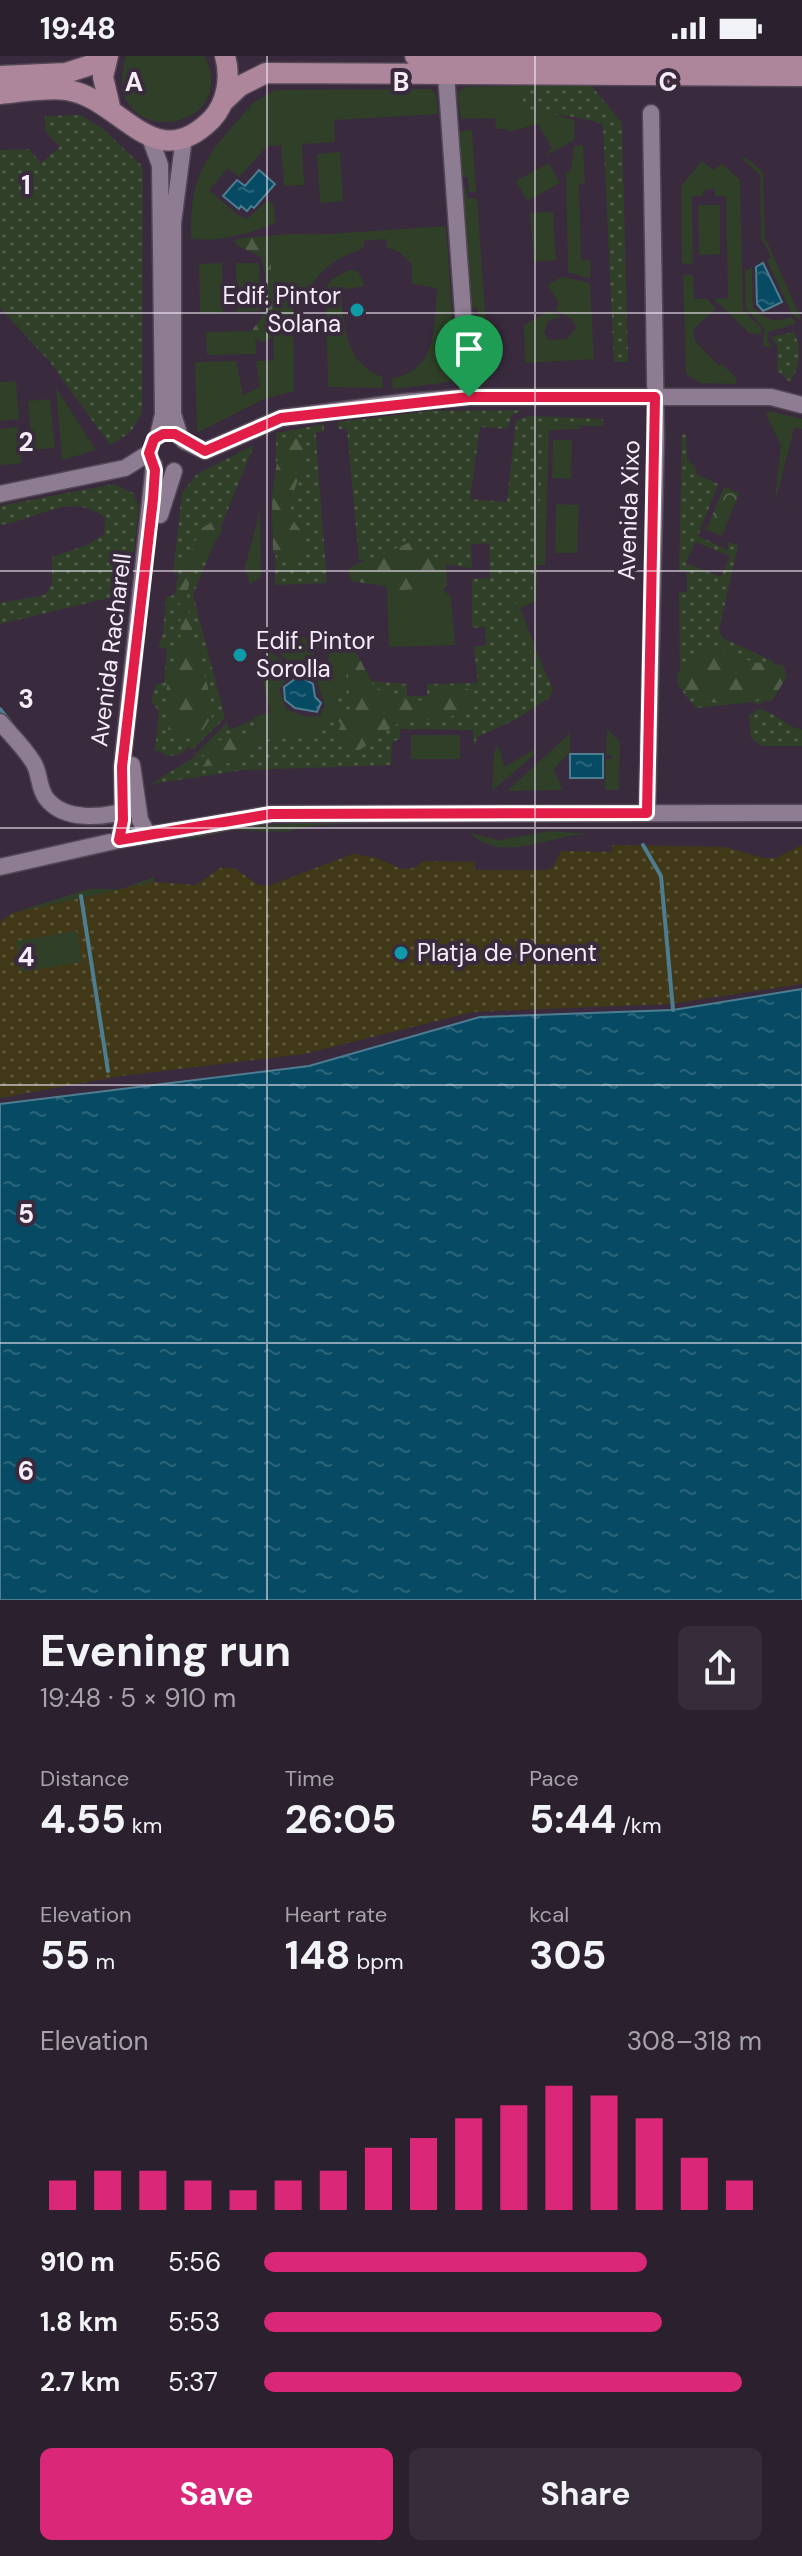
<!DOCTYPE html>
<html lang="en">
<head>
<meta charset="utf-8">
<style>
	:root { --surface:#2b202e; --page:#372d3a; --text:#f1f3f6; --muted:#a6a3aa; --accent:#db2777 }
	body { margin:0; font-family:"DM Sans",sans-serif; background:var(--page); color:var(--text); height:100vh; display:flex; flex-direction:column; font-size:30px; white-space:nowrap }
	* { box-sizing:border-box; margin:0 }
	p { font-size:26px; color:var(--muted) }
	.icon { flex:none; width:44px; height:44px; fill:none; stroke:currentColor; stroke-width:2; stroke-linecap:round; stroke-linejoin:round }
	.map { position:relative; height:1544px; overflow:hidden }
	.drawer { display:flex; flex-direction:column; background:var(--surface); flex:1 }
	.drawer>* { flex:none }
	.pin { position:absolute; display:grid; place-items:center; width:68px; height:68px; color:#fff; margin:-82px -34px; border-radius:50% 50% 50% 0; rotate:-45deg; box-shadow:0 0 8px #0007 }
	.pin .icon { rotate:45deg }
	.round { display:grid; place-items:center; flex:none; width:84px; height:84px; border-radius:12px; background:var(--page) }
	.summary { display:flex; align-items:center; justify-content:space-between; height:136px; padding:0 40px }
	h1 { font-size:44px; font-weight:700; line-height:60px }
	.figures { display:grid; grid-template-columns:repeat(3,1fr); gap:12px; height:136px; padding:8px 40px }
	.figures div { display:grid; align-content:center }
	.figures b { font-size:40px; font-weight:700 }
	.figures small { font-size:22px; font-weight:400 }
	.figures p { font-size:22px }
	.chart { height:224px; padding:16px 40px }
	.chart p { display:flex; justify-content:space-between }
	.chart svg { width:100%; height:144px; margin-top:8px; stroke:var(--accent); stroke-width:6 }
	.cta { display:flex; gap:16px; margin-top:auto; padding:16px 40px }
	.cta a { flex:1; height:92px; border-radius:12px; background:var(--accent); color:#fff; font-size:32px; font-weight:700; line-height:92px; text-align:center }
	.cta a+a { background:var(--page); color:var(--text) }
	ul { padding:0 40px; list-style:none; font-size:26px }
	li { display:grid; grid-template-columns:128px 96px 1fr; align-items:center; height:60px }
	li i { height:20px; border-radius:10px; background:var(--accent) }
	.status { display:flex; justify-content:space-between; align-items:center; height:56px; padding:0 40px; background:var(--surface); direction:ltr }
	.status svg { height:22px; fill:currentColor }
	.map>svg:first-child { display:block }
	.grass { fill:url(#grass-dots); fill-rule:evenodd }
	.forest { fill:url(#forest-firs) }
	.sand { fill:url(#sand-dots) }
	.park { fill:url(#park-crowns) }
	.garden { fill:#304028 }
	.water { fill:url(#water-ripples); stroke:#4e7c90; stroke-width:2 }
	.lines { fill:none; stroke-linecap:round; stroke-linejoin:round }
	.stream { stroke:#4e7c90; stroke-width:4 }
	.street-casing { stroke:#534756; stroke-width:19 }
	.secondary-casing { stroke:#534756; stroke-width:23 }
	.street { stroke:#8d7c92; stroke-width:16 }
	.secondary { stroke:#ae869b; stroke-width:20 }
	.route-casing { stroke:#fff; stroke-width:16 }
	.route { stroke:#e11d48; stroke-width:10 }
	.grid { fill:none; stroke:#f6edf9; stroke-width:2; stroke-opacity:0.55 }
	.culture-dot { fill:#0f9aa8; stroke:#392a3d; stroke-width:3 }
	.labels { text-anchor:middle; stroke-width:8; stroke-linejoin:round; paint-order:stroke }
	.poi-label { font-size:24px; fill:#f6edf9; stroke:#392a3d; text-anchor:start }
	.street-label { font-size:24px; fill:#f6edf9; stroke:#392a3d }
	.grid-label { font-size:26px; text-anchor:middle; font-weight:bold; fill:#f6edf9; stroke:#392a3d; stroke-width:8; stroke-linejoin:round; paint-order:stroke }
</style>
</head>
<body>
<div class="status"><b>19:48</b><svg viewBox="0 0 49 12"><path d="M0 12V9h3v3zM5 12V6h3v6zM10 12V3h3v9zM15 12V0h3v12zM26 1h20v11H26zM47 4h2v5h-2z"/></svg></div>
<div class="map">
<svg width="802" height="1544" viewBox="0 0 802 1544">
	<defs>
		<pattern id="grass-dots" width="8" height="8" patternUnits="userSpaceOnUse" patternTransform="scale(2)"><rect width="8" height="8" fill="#304028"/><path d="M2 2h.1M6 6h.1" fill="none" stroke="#4f5c48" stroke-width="1.8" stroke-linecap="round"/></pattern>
		<pattern id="forest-firs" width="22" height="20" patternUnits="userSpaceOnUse" patternTransform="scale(2)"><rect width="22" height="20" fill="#304028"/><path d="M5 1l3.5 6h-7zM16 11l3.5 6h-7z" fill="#4f5c48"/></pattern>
		<pattern id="sand-dots" width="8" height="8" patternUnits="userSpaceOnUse" patternTransform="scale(2)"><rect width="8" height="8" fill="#403817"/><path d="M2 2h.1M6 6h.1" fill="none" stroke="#5c553a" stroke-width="1.8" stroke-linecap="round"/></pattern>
		<pattern id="park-crowns" width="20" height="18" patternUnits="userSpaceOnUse" patternTransform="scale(2)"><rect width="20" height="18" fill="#304028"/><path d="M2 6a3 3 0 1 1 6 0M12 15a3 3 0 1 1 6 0" fill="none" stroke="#4f5c48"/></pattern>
		<pattern id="water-ripples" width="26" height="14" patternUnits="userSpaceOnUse" patternTransform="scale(2)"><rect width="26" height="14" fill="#064b63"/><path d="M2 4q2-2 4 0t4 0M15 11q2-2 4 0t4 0" fill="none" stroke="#2b657a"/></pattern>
	</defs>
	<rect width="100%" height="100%" fill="#392a3d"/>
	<!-- grass -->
	<path class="grass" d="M590,28L622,67L628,306H614L603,69C583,59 538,57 514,57L522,47L524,30Z
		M80,59L102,72L141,109L143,115L142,356L131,376L110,389L50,306L0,252V94L29,93L41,107L60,91L45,74V60Z
		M794,276C802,294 801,308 790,326L777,314L778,291L771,281Z
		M523,354L512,359L507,373L480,371L470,443L507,446L516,364L529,360L603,363V370L547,369L532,541L514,549L537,612L543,611L553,633L550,641L517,663L477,681L474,692L473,674L400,673V682L392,687L391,709L244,714L151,728L196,700L195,698L227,667L229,674L253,664L258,680L304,681L334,653L351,605L359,624L407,628V640H427V628L478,627L474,591L486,589L485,571L472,572V523L490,522L489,487L471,488L472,512L390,502L359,504L347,373H339L338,366L430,355Z
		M324,368V375L316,376V382L327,527L275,529L276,377Z
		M682,378L686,379L687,403L696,412V418L718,428L698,480L728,494V486L738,489L719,575L723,582L774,606L763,646L758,649L754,646L696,652L684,638L680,626L679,536H687V515H679ZM695,486L730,500L721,521L686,507Z
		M254,389L193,539L225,662L192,694L189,691L179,699L166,700L161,695H155L159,655L151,645L156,628L164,627L167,592L158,591L163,578L166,542L175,538L178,518L173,517L182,437L197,418Z
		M114,428L133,437L139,451L129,537L0,568V547L45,539L52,528V501L87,489L104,478L105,462C72,434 37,464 0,469V450Z
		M756,653C774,654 784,670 802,674V690H762L751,682L749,658L755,657Z"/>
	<!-- forest -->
	<path class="forest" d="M290,178L364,179V191C316,205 297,232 280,278L262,286L251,280C253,268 260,267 264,257C270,241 265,217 261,201L237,189L235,183Z
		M292,379L305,384C313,421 269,448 305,478L304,492L287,507L273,497L272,440L280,386Z
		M216,464L222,473C213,496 193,508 188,533C183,561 210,624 213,658L200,679L182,684L168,678L170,653L165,639L181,578L179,532L183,510L202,472Z
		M408,487L419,488L430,499L446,505L447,528L434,546L389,544L386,530L351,525L348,513C359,505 393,495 408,487Z
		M331,586C361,587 360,611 376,632C387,635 402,644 413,645C438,646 443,620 474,636C461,678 417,654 392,671C380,679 369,689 356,696L334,688L341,668L334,661L350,654L348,618L327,610Z
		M711,593L729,595L752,606L783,609L787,620L772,645C733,643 711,657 678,630L677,618L695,595Z
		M236,679H252L257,691L244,705L200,711C204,690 216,684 236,679Z"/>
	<!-- sand -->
	<path class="sand" d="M612,789L725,791L764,802H776L802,789V928L670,948L473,956L304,998L121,1020L0,1042V866L12,857L154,826L196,829L220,812H234L258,829L268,830L353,798L377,802L401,813L414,812L424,805L474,806L475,814H547L552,812L561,795L612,796Z"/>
	<!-- park -->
	<path class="park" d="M724,431L739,437L722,480L706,474Z"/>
	<!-- garden -->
	<path class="garden" d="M126,0H205C242,81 97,95 126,0Z
		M524,30L522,47L515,56L545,57L575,64L574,84L545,100L552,92L538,68L508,76V73H496L495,62L461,63L457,37L464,31Z
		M431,33L436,38L438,58L334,64L335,86L302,88L304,129L284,130L281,89L267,90L239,121L228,112L209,134L239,160L247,163L268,144L273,148L276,166C257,176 213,188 191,182C190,112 210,96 254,46L275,34Z
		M472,74L476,136H469L468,121H461L459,75Z
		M583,89L585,127L579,128L581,204H591L590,223L568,216L566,116L571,115L574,90Z
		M340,96L343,145L320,147L317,98Z
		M745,101L763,116L765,181L802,265L792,258L767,204L771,201L761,182L760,119L742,103Z
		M702,105L713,114L722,108L740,124L743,254L761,272L762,278L749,277L714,243L728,242L726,140H715V133L703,134V140H692L693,209L682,207L681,130Z
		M549,107L560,127L527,145L516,125Z
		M461,127L466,132L467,143L477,142L486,268H479L477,252L469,253Z
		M698,149H720V198L699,199Z
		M553,156L556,204L534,206L530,157Z
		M446,170L456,317L449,326L393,333L392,322C438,315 434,269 437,232L412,228V208L398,195L387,192L386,183L361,185V194C333,201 310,222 303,249L293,250L294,335L264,343L197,377L195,306L236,305L243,339L260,331L256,305L274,304L270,182Z
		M222,207L223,256L200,257L199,208Z
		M236,207H259L260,255L237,256Z
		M752,211L753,251C765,263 773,268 791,261L797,267L768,276L767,285L773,291L763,290L764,272L746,253L745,215Z
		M349,214L358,215L365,230L340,234C345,269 344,307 382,321L383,332L328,331L326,249H316V245L332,223Z
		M683,219H693L694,243H707L716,253L693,273L695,285L719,310L722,308L736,322V328L700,327L686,317Z
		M561,221L590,227L594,303L525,307L524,269L548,255L562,261L549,264L544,276L548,284L567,283L576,272L571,262L555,254L559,248L548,229Z
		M255,275L256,298L207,299L206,276Z
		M16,325L19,363L0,365V326Z
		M56,332L96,394L62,404Z
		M50,343L55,392L32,394L28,345Z
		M769,355L802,363V373L794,372L776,443L802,453L775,443L781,389L766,359Z
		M546,369L580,370V373L549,374L545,509H537L536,545L520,552L543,611L537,612L514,548L532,541Z
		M18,371L21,407L0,409V373Z
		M553,384H572L571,423L552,422Z
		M556,448L579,449L577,497H555Z
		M260,455L261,521L250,528L245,511Z
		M440,531L451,541L455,589L389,591L387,541L391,535Z
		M285,581L343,582L351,605L329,666L304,681L264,684L258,680L253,661L270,657L260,612L271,596L294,614L279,634L287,654L308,661L320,660L325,649L314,617L331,604V592L320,590L315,592L313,602L319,607L308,619L297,617C292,605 278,599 274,590Z
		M607,673L620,686L619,734H605L606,703H612L611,699H606Z
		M570,677V696L554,713L562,734L507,735Z
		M460,679V703H411V679Z
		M498,689L505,711L533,694L535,698L492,735L494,696Z
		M355,764H394L311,770L285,776L234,774L192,783L173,782L239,771Z
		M550,775L590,778C552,778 501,809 470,777L499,784Z
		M153,821L154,826L12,857L89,833H121Z
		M77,875L82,906L21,916L16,885Z"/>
	<!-- water -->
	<path class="water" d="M259,114L275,128L254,152L251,150L247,155L241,150L239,153L223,140L237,124L245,130Z
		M763,207L782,246L763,255L757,248L756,211Z
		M299,620L313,628L315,641L321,647L317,656L295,652L285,644L284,631Z
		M570,698H603V722H570Z
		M802,933V1544H0V1048L309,1010L480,961L673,954Z"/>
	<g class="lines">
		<!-- stream -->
		<path class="stream" d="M0,653L11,667
			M643,789L661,820L673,954
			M81,840L108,1015"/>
		<defs>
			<path id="street" d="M446,18L469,341
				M150,82L160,109L163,358L158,380
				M180,381L173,358V167L184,81
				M184,385L205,395L281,362L404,346L469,341H771L802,349
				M0,438L125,412L149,397
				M160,459L174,415
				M0,666C11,679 24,691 33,706C40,716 38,731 46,742C64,766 105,762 130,753
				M132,709L140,764L148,779
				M647,757L656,381L651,57
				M119,784L123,764L122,711L154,409
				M0,811L119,784L271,758L802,757"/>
			<path id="secondary" d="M108,0L103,21L111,55
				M415,0L802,2
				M0,20L66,17L106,4
				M0,38C21,36 46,31 67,34C121,42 154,122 212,63C227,47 231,21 225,0
				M224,45L240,30L266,17L802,20"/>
		</defs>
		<!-- street casing -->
		<use href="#street" class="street-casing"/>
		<!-- secondary casing -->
		<use href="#secondary" class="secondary-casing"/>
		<!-- street -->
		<use href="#street" class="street"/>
		<!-- secondary -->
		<use href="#secondary" class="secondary"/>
	</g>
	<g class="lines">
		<defs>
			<path id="route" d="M469,341H655L647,757L271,758L119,784L123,764L122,711L153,443L155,414L149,397L154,383L163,378H175L205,395L281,362Z"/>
		</defs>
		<!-- route casing -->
		<use href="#route" class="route-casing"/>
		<!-- route -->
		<use href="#route" class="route"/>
	</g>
	<!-- grid -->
	<path class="grid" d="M267,0V1544M535,0V1544M0,257H802M0,515H802M0,772H802M0,1029H802M0,1287H802"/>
	<!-- markers -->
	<g class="culture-dot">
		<circle cx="357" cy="254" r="8"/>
		<circle cx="240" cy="599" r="8"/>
		<circle cx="401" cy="897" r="8"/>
	</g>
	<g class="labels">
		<!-- poi labels -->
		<g class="poi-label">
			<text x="341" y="248" text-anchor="end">Edif. Pintor<tspan x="341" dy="28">Solana</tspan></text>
			<text x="256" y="593">Edif. Pintor<tspan x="256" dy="28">Sorolla</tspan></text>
			<text x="417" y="905">Platja de Ponent</text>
		</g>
		<!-- street labels -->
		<g class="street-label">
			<text transform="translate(629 454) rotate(-88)" y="8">Avenida Xixo</text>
			<text transform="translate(111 594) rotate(-83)" y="8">Avenida Racharell</text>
		</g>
	</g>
	<g class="grid-label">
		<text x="134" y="35">A</text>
		<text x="401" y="35">B</text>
		<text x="668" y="35">C</text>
		<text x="26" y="138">1</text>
		<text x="26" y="395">2</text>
		<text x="26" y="652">3</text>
		<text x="26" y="910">4</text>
		<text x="26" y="1167">5</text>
		<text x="26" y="1424">6</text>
	</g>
</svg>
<div class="pin" style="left:469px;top:341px;background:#1e9e55"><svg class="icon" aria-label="arrive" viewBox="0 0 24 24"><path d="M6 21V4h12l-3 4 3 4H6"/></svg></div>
</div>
<section class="drawer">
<div class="summary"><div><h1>Evening run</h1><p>19:48 · 5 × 910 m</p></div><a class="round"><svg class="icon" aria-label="share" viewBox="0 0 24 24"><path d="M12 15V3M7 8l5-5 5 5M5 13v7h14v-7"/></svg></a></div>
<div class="figures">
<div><p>Distance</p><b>4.55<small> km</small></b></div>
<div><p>Time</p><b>26:05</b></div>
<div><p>Pace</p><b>5:44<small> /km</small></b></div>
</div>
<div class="figures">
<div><p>Elevation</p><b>55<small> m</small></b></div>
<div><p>Heart rate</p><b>148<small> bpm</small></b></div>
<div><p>kcal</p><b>305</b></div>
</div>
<div class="chart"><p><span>Elevation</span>308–318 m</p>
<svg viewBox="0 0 160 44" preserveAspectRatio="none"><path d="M5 44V35M15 44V32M25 44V32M35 44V35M45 44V38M55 44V35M65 44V32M75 44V25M85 44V22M95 44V16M105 44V12M115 44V6M125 44V9M135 44V16M145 44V28M155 44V35"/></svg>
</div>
<ul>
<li><b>910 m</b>5:56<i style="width:77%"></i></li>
<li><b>1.8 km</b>5:53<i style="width:80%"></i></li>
<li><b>2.7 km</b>5:37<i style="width:96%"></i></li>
</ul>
<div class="cta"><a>Save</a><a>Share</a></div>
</section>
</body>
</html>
